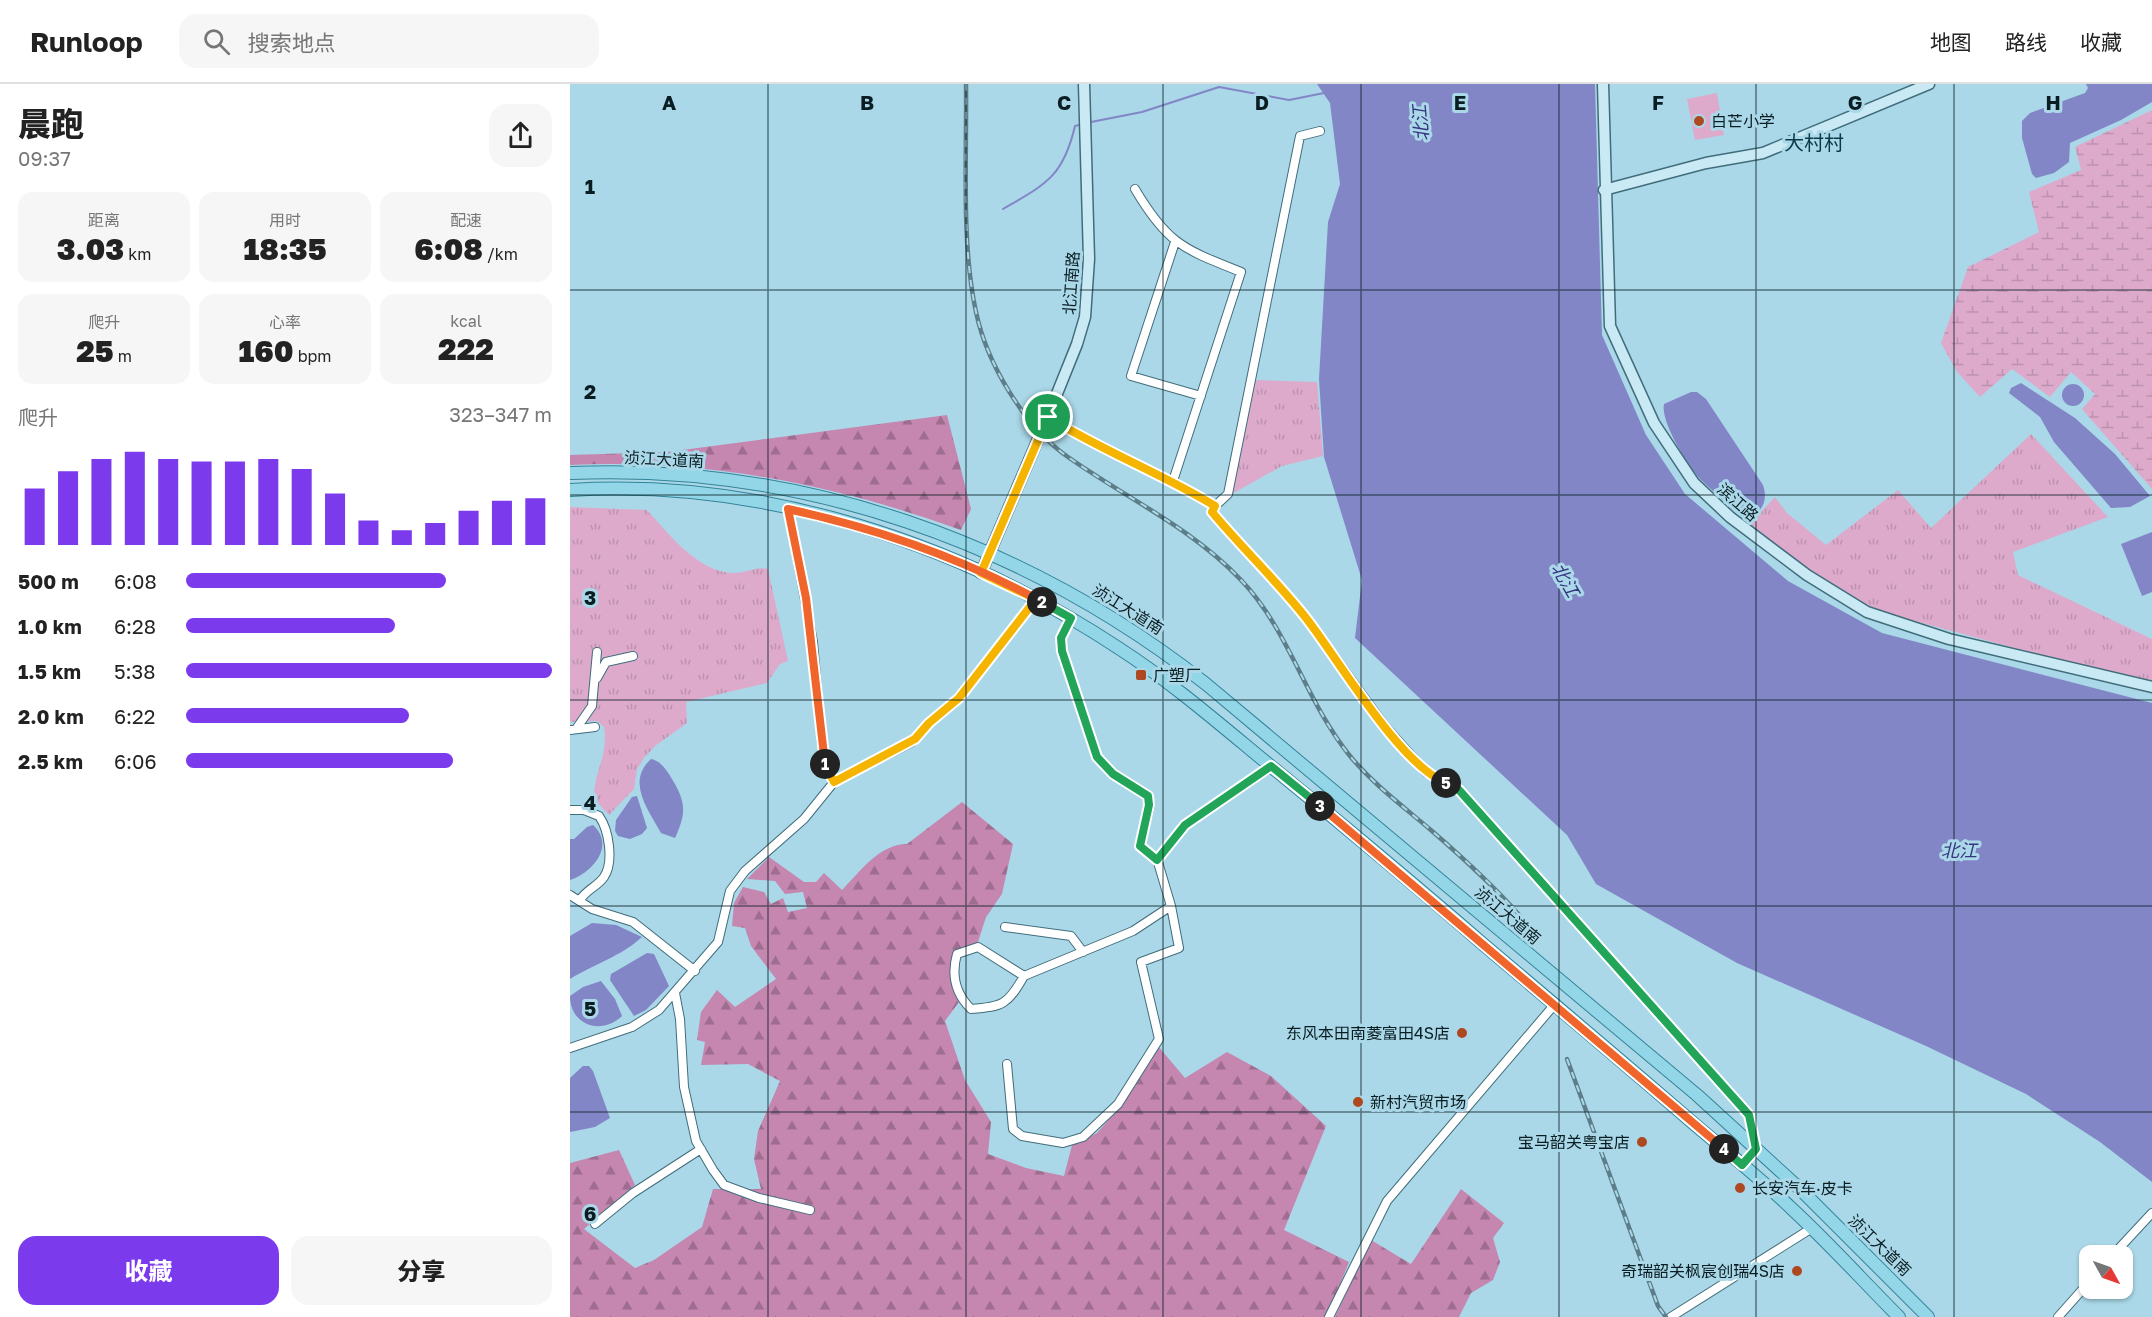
<!DOCTYPE html>
<html lang="zh">
<head>
<meta charset="utf-8">
<style>
	:root { --surface:#fff; --page:#f6f6f6; --text:#222; --muted:#767676; --line:#e0e0e0; --accent:#7c3aed }
	body { margin:0; font-family:"Golos Text","Noto Sans SC",sans-serif; background:var(--page); color:var(--text); height:100vh; display:flex; flex-direction:column; font-size:22px; white-space:nowrap }
	* { box-sizing:border-box; margin:0 }
	p { font-size:20px; color:var(--muted) }
	.icon { flex:none; width:33px; height:33px; fill:none; stroke:currentColor; stroke-width:2; stroke-linecap:round; stroke-linejoin:round }
	.map { position:relative; flex:1; overflow:hidden }
	.details { display:flex; flex-direction:column; background:var(--surface); width:570px }
	.details>* { flex:none }
	.needle { width:39px; rotate:130deg }
	.fabs { position:absolute; left:1509px; top:1161px; display:grid; gap:12px }
	.fabs a { display:grid; place-items:center; width:54px; height:54px; border-radius:12px; background:var(--surface); box-shadow:0 2px 4px #0004; font-size:30px }
	.pin { position:absolute; display:grid; place-items:center; width:51px; height:51px; color:#fff; margin:-26px; border:3px solid #fff; border-radius:50%; box-shadow:0 2px 6px #0007 }
	.km { position:absolute; width:30px; height:30px; margin:-15px; border-radius:50%; background:#222; color:#fff; font-size:16px; line-height:30px; text-align:center }
	.round { display:grid; place-items:center; flex:none; width:63px; height:63px; border-radius:18px; background:var(--page) }
	.head { display:flex; align-items:center; justify-content:space-between; height:102px; padding:0 18px }
	h1 { font-size:33px; font-weight:800; line-height:45px }
	.figures { display:grid; grid-template-columns:repeat(3,1fr); gap:9px; height:102px; padding:6px 18px }
	.figures div { display:grid; align-content:center; border-radius:15px; background:var(--page); text-align:center }
	.figures b { font-size:30px; font-weight:800 }
	.figures small { font-size:16px; font-weight:400 }
	.figures p { font-size:16px }
	.chart { height:168px; padding:12px 18px }
	.chart p { display:flex; justify-content:space-between }
	.chart svg { width:100%; height:108px; margin-top:6px; stroke:var(--accent); stroke-width:6 }
	.cta { display:flex; gap:12px; margin-top:auto; padding:12px 18px }
	.cta a { flex:1; height:69px; border-radius:18px; background:var(--accent); color:#fff; font-size:24px; font-weight:800; line-height:69px; text-align:center }
	.cta a+a { background:var(--page); color:var(--text) }
	ul { padding:0 18px; list-style:none; font-size:20px }
	li { display:grid; grid-template-columns:96px 72px 1fr; align-items:center; height:45px }
	li i { height:15px; border-radius:8px; background:var(--accent) }
	header { display:flex; align-items:center; gap:36px; box-sizing:border-box; height:84px; padding:0 30px; background:var(--surface); border-bottom:2px solid var(--line) }
	header strong { font-size:28px }
	nav { display:flex; gap:33px; margin-inline-start:auto; font-size:21px }
	.search { width:420px; height:54px; background:var(--page); display:flex; align-items:center; gap:15px; box-sizing:border-box; padding:0 21px; border-radius:18px; color:var(--muted); font-size:22px }
	main { display:flex; flex:1; min-height:0 }
	.map>svg:first-child { display:block }
	.grass { fill:url(#grass-tufts) }
	.forest { fill:url(#forest-firs) }
	.wetland { fill:url(#wetland-marsh) }
	.pitch { fill:#deaacc }
	.water { fill:#8286c6 }
	.lines { fill:none; stroke-linecap:round; stroke-linejoin:round }
	.stream { stroke:#8286c6; stroke-width:2 }
	.street-casing { stroke:#416d7b; stroke-width:10 }
	.secondary-casing { stroke:#416d7b; stroke-width:13 }
	.primary-casing { stroke:#348399; stroke-width:14 }
	.street { stroke:#fff; stroke-width:8 }
	.secondary { stroke:#c9eaf4; stroke-width:10 }
	.primary { stroke:#93d6e8; stroke-width:12 }
	.rail-casing { stroke:#5d7e89; stroke-width:4.5 }
	.rail { stroke:#aad8e8; stroke-width:2; stroke-dasharray:7; stroke-linecap:butt }
	.split-1-casing { stroke:#fff; stroke-width:12 }
	.split-2-casing { stroke:#fff; stroke-width:12 }
	.split-3-casing { stroke:#fff; stroke-width:12 }
	.split-4-casing { stroke:#fff; stroke-width:12 }
	.split-5-casing { stroke:#fff; stroke-width:12 }
	.split-6-casing { stroke:#fff; stroke-width:12 }
	.split-1 { stroke:#f5b400; stroke-width:8 }
	.split-2 { stroke:#f0652b; stroke-width:8 }
	.split-3 { stroke:#22a559; stroke-width:8 }
	.split-4 { stroke:#f0652b; stroke-width:8 }
	.split-5 { stroke:#22a559; stroke-width:8 }
	.split-6 { stroke:#f5b400; stroke-width:8 }
	.grid { fill:none; stroke:#0a1d22; stroke-width:1.5; stroke-opacity:0.55 }
	.poi-dot { fill:#ae4820; stroke:#aad8e8; stroke-width:2 }
	.labels { text-anchor:middle; stroke-width:6; stroke-linejoin:round; paint-order:stroke }
	.poi-label { font-size:16px; fill:#0a1d22; stroke:#aad8e8; text-anchor:start }
	.street-label { font-size:16px; fill:#0a1d22; stroke:#aad8e8 }
	.water-label { font-size:18px; font-style:italic; fill:#373480; stroke:#aad8e8 }
	.quarter-label { font-size:20px; fill:#0b3a47; stroke:#aad8e8 }
	.grid-label { font-size:20px; text-anchor:middle; font-weight:bold; fill:#0a1d22; stroke:#aad8e8; stroke-width:6; stroke-linejoin:round; paint-order:stroke }
</style>
</head>
<body>
<header>
<strong>Runloop</strong>
<div class="search"><svg class="icon" aria-label="search" viewBox="0 0 24 24"><circle cx="10" cy="10" r="6"/><path d="M15 15l6 6"/></svg>搜索地点</div>
<nav><a>地图</a><a>路线</a><a>收藏</a></nav>
</header>
<main>
<section class="details">
<div class="head"><div><h1>晨跑</h1><p>09:37</p></div><a class="round"><svg class="icon" aria-label="share" viewBox="0 0 24 24"><path d="M12 15V3M7 8l5-5 5 5M5 13v7h14v-7"/></svg></a></div>
<div class="figures">
<div><p>距离</p><b>3.03<small> km</small></b></div>
<div><p>用时</p><b>18:35</b></div>
<div><p>配速</p><b>6:08<small> /km</small></b></div>
</div>
<div class="figures">
<div><p>爬升</p><b>25<small> m</small></b></div>
<div><p>心率</p><b>160<small> bpm</small></b></div>
<div><p>kcal</p><b>222</b></div>
</div>
<div class="chart"><p><span>爬升</span>323–347 m</p>
<svg viewBox="0 0 160 44" preserveAspectRatio="none"><path d="M5 44V21M15 44V14M25 44V9M35 44V6M45 44V9M55 44V10M65 44V10M75 44V9M85 44V13M95 44V23M105 44V34M115 44V38M125 44V35M135 44V30M145 44V26M155 44V25"/></svg>
</div>
<ul>
<li><b>500 m</b>6:08<i style="width:71%"></i></li>
<li><b>1.0 km</b>6:28<i style="width:57%"></i></li>
<li><b>1.5 km</b>5:38<i style="width:100%"></i></li>
<li><b>2.0 km</b>6:22<i style="width:61%"></i></li>
<li><b>2.5 km</b>6:06<i style="width:73%"></i></li>
</ul>
<div class="cta"><a>收藏</a><a>分享</a></div>
</section>
<div class="map">
<svg width="1582" height="1233" viewBox="0 0 1582 1233">
	<defs>
		<pattern id="grass-tufts" width="24" height="20" patternUnits="userSpaceOnUse" patternTransform="scale(1.5)"><rect width="24" height="20" fill="#deaacc"/><path d="M3 7l-1-3M5 7V3M7 7l1-3M15 17l-1-3M17 17v-4M19 17l1-3" fill="none" stroke="#bd92af"/></pattern>
		<pattern id="forest-firs" width="22" height="20" patternUnits="userSpaceOnUse" patternTransform="scale(1.5)"><rect width="22" height="20" fill="#c586b0"/><path d="M5 1l3.5 6h-7zM16 11l3.5 6h-7z" fill="#9e6d8f"/></pattern>
		<pattern id="wetland-marsh" width="20" height="14" patternUnits="userSpaceOnUse" patternTransform="scale(1.5)"><rect width="20" height="14" fill="#deaacc"/><path d="M1 5h8M5 5V1M11 12h8M15 12V8" fill="none" stroke="#bd92af"/></pattern>
	</defs>
	<rect width="100%" height="100%" fill="#aad8e8"/>
	<!-- grass -->
	<path class="grass" d="M685,296L747,298L753,372L712,382L660,411Z
		M1461,350L1538,433L1443,468L1448,491L1582,555V601L1319,530C1309,524 1299,523 1289,518C1249,498 1213,469 1177,443L1205,413L1217,429L1256,461L1328,406L1361,444Z
		M0,423L77,426C99,450 127,487 162,489C175,490 185,482 198,485L218,577L210,580L197,599L116,618L117,639L85,662L74,674L67,685L64,705L39,731L24,715C23,690 39,670 34,643L27,637L0,638Z"/>
	<!-- forest -->
	<path class="forest" d="M377,331L401,425L391,446C263,400 137,375 0,381V371L97,368Z
		M392,718L443,760L432,810L416,833L408,858L385,867C382,882 380,905 389,918L375,937L395,996L421,1038L418,1070L456,1084L494,1092L502,1061L527,1049L548,1025L588,962L615,994L657,968L701,992L756,1042L714,1146L779,1178L757,1233H0V1079L49,1066L65,1101L14,1145L65,1184L84,1176L132,1143L143,1105H191L184,1075L188,1047L210,997L178,980L131,981L135,958L127,956L131,928L147,906L165,923L206,895L181,862L175,844L162,842L164,819L173,803L194,808L201,820L213,814L218,828L237,824L233,808L215,810L205,797L177,795L199,773L234,798H246L254,789L272,806C290,788 309,760 337,760Z
		M891,1105L934,1139L923,1154L930,1178L923,1196L901,1209L889,1233H765L801,1156L841,1180Z"/>
	<!-- wetland -->
	<path class="wetland" d="M1582,26V405L1512,325L1525,310L1501,288L1480,313L1442,285L1410,313L1387,288L1371,259L1398,183L1469,148L1459,108L1511,86L1505,63Z"/>
	<!-- pitch -->
	<path class="pitch" d="M1147,9L1154,51L1125,56L1117,15Z"/>
	<!-- water -->
	<path class="water" d="M747,0H1025L1032,251L1076,351L1115,410L1218,497L1312,549L1582,619V1098L1530,1058L1456,1010L1356,962L1167,879L1026,800L997,751L785,554L792,496L754,373L749,295L758,138L770,100L760,19Z
		M1516,0H1582V18L1551,36L1500,59L1499,78L1484,89L1466,94L1462,90L1452,54V37L1460,29L1515,9L1518,4Z
		M1451,299L1505,334L1545,370L1580,412L1560,423L1541,424L1484,358L1470,333L1439,309L1441,304Z
		M1492 311a11 11 0 1 1 22 0a11 11 0 1 1-22 0Z
		M1121,308H1127L1136,315L1193,401C1198,416 1193,426 1180,435L1174,434C1160,421 1144,409 1131,396C1118,383 1090,337 1094,320Z
		M1582,448V508L1572,512L1551,460Z
		M81,675C90,677 94,683 99,690C115,716 118,726 105,754L91,749C78,725 56,698 81,675Z
		M67,712L77,744L72,750L60,755L48,752L45,747L46,736L62,713Z
		M23,741C46,762 22,789 0,796V755H4L17,743Z
		M22,839L46,841L72,853C50,873 26,879 0,895V852Z
		M77,869L84,870L99,902L76,926L64,932L40,896L41,890Z
		M31,897L45,915L52,932C31,952 0,941 0,912L13,903Z
		M13,982H19L23,987L40,1034L25,1043L0,1048V994Z"/>
	<g class="lines">
		<!-- stream -->
		<path class="stream" d="M521,38L572,28L649,3L719,16L754,9
			M433,125C476,100 493,93 505,42L509,41"/>
		<defs>
			<path id="street" d="M565,105C598,161 614,165 671,188L603,397
				M605,158L561,292L631,312
				M478,332C532,367 591,389 645,422L642,428L735,532L814,641L856,688L889,706L1179,1031L1185,1063
				M645,422L658,410L730,52L750,47
				M218,425L243,558L253,673L264,698
				M501,534L491,554L492,567L527,673L544,690L577,712L580,721L570,762L587,775
				M27,594L36,578L63,572
				M6,645L22,622L27,568
				M0,646L25,643
				M0,726H14L29,732C39,746 44,778 34,793C28,802 16,806 10,816
				M0,811L22,825L63,838L125,887
				M435,843L501,852L513,868
				M454,892C438,920 433,923 401,925C386,910 381,891 387,870L408,863L454,892L563,847L601,822
				M105,909L110,935L114,1003L126,1057L143,1086L154,1101L189,1114L240,1126
				M0,964L62,943L89,926L148,858L160,807L175,787L234,735L264,698L342,658L359,639L383,620L466,515
				M437,980L443,1045L452,1052L493,1059L513,1053L548,1020L589,955L571,878L609,864L601,822L587,775L615,741L701,683
				M25,1140L63,1109L131,1065
				M1542,1172L1582,1129
				M759,1233L817,1117L985,920
				M1101,1233L1242,1144
				M1488,1233L1520,1197"/>
			<path id="secondary" d="M1033,0L1040,242L1084,339L1124,399L1160,433L1237,491L1297,528L1379,555L1582,603
				M1034,106L1136,79L1193,69L1359,0
				M411,489L478,332L507,260L515,233L519,175L514,0"/>
			<path id="primary" d="M0,389C231,379 455,458 636,600L1127,1011L1230,1105L1358,1233
				M0,406C194,394 390,459 550,565C604,600 653,643 703,684C774,742 845,801 914,861C984,920 1054,979 1123,1039C1156,1067 1190,1094 1221,1124C1259,1159 1293,1197 1329,1233"/>
		</defs>
		<!-- street casing -->
		<use href="#street" class="street-casing"/>
		<!-- secondary casing -->
		<use href="#secondary" class="secondary-casing"/>
		<!-- primary casing -->
		<use href="#primary" class="primary-casing"/>
		<!-- street -->
		<use href="#street" class="street"/>
		<!-- secondary -->
		<use href="#secondary" class="secondary"/>
		<!-- primary -->
		<use href="#primary" class="primary"/>
		<defs>
			<path id="rail" d="M396,0C397,71 391,160 406,228C417,280 454,342 498,373C556,414 622,444 671,496C719,546 736,618 780,672C804,701 834,723 862,747C893,774 923,801 950,832
				M997,975L1088,1222L1096,1233"/>
		</defs>
		<!-- rail casing -->
		<use href="#rail" class="rail-casing"/>
		<!-- rail -->
		<use href="#rail" class="rail"/>
	</g>
	<g class="lines">
		<defs>
			<path id="split-1" d="M255,680L264,698L345,655L359,639L389,614L466,515L411,489L478,333"/>
			<path id="split-2" d="M255,680L236,514L218,425C306,444 392,474 472,518"/>
			<path id="split-3" d="M472,518L501,534L491,554L492,567L527,673L543,690L578,712L579,721L570,762L587,776L615,741L701,682L750,722"/>
			<path id="split-4" d="M750,722L1154,1065"/>
			<path id="split-5" d="M876,699L889,706L1179,1031L1186,1065L1172,1081L1154,1065"/>
			<path id="split-6" d="M478,333C532,367 591,389 645,422L642,428C672,464 707,497 736,534C769,576 829,680 876,699"/>
		</defs>
		<!-- split-1 casing -->
		<use href="#split-1" class="split-1-casing"/>
		<!-- split-2 casing -->
		<use href="#split-2" class="split-2-casing"/>
		<!-- split-3 casing -->
		<use href="#split-3" class="split-3-casing"/>
		<!-- split-4 casing -->
		<use href="#split-4" class="split-4-casing"/>
		<!-- split-5 casing -->
		<use href="#split-5" class="split-5-casing"/>
		<!-- split-6 casing -->
		<use href="#split-6" class="split-6-casing"/>
		<!-- split-1 -->
		<use href="#split-1" class="split-1"/>
		<!-- split-2 -->
		<use href="#split-2" class="split-2"/>
		<!-- split-3 -->
		<use href="#split-3" class="split-3"/>
		<!-- split-4 -->
		<use href="#split-4" class="split-4"/>
		<!-- split-5 -->
		<use href="#split-5" class="split-5"/>
		<!-- split-6 -->
		<use href="#split-6" class="split-6"/>
	</g>
	<!-- grid -->
	<path class="grid" d="M198,0V1233M396,0V1233M593,0V1233M791,0V1233M989,0V1233M1186,0V1233M1384,0V1233M0,206H1582M0,411H1582M0,616H1582M0,822H1582M0,1028H1582"/>
	<!-- markers -->
	<g class="poi-dot">
		<circle cx="1129" cy="37" r="6"/>
		<rect x="565" y="585" width="12" height="12" rx="3"/>
		<circle cx="892" cy="949" r="6"/>
		<circle cx="788" cy="1018" r="6"/>
		<circle cx="1072" cy="1058" r="6"/>
		<circle cx="1170" cy="1104" r="6"/>
		<circle cx="1227" cy="1187" r="6"/>
	</g>
	<g class="labels">
		<!-- poi labels -->
		<g class="poi-label">
			<text x="1141" y="43">白芒小学</text>
			<text x="583" y="597">广塑厂</text>
			<text x="880" y="955" text-anchor="end">东风本田南菱富田4S店</text>
			<text x="800" y="1024">新村汽贸市场</text>
			<text x="1060" y="1064" text-anchor="end">宝马韶关粤宝店</text>
			<text x="1182" y="1110">长安汽车·皮卡</text>
			<text x="1215" y="1193" text-anchor="end">奇瑞韶关枫宸创瑞4S店</text>
		</g>
		<!-- street labels -->
		<g class="street-label">
			<text transform="translate(501 199) rotate(-86)" y="6">北江南路</text>
			<text transform="translate(94 375) rotate(3)" y="6">浈江大道南</text>
			<text transform="translate(1168 418) rotate(41)" y="6">滨江路</text>
			<text transform="translate(558 525) rotate(32)" y="6">浈江大道南</text>
			<text transform="translate(938 831) rotate(40)" y="6">浈江大道南</text>
			<text transform="translate(1310 1161) rotate(44)" y="6">浈江大道南</text>
		</g>
		<!-- water labels -->
		<g class="water-label">
			<text transform="translate(851 39) rotate(-95)" y="6">北江</text>
			<text transform="translate(995 496) rotate(60)" y="6">北江</text>
			<text x="1389" y="773">北江</text>
		</g>
		<!-- quarter labels -->
		<g class="quarter-label">
			<text x="1244" y="66">大村村</text>
		</g>
	</g>
	<g class="grid-label">
		<text x="99" y="26">A</text>
		<text x="297" y="26">B</text>
		<text x="494" y="26">C</text>
		<text x="692" y="26">D</text>
		<text x="890" y="26">E</text>
		<text x="1088" y="26">F</text>
		<text x="1285" y="26">G</text>
		<text x="1483" y="26">H</text>
		<text x="20" y="110">1</text>
		<text x="20" y="315">2</text>
		<text x="20" y="521">3</text>
		<text x="20" y="726">4</text>
		<text x="20" y="932">5</text>
		<text x="20" y="1137">6</text>
	</g>
</svg>
<div class="fabs">
<a><svg class="needle" viewBox="-14 -14 28 28"><path d="M0-13l5 13h-10z" fill="#e53935"/><path d="M0 13l5-13h-10z" fill="#767676"/></svg></a>
</div>
<div class="pin" style="left:478px;top:333px;background:#1e9e55"><svg class="icon" aria-label="arrive" viewBox="0 0 24 24"><path d="M6 21V4h12l-3 4 3 4H6"/></svg></div>
<b class="km" style="left:255px;top:680px">1</b>
<b class="km" style="left:472px;top:518px">2</b>
<b class="km" style="left:750px;top:722px">3</b>
<b class="km" style="left:1154px;top:1065px">4</b>
<b class="km" style="left:876px;top:699px">5</b>
</div>
</main>
</body>
</html>
